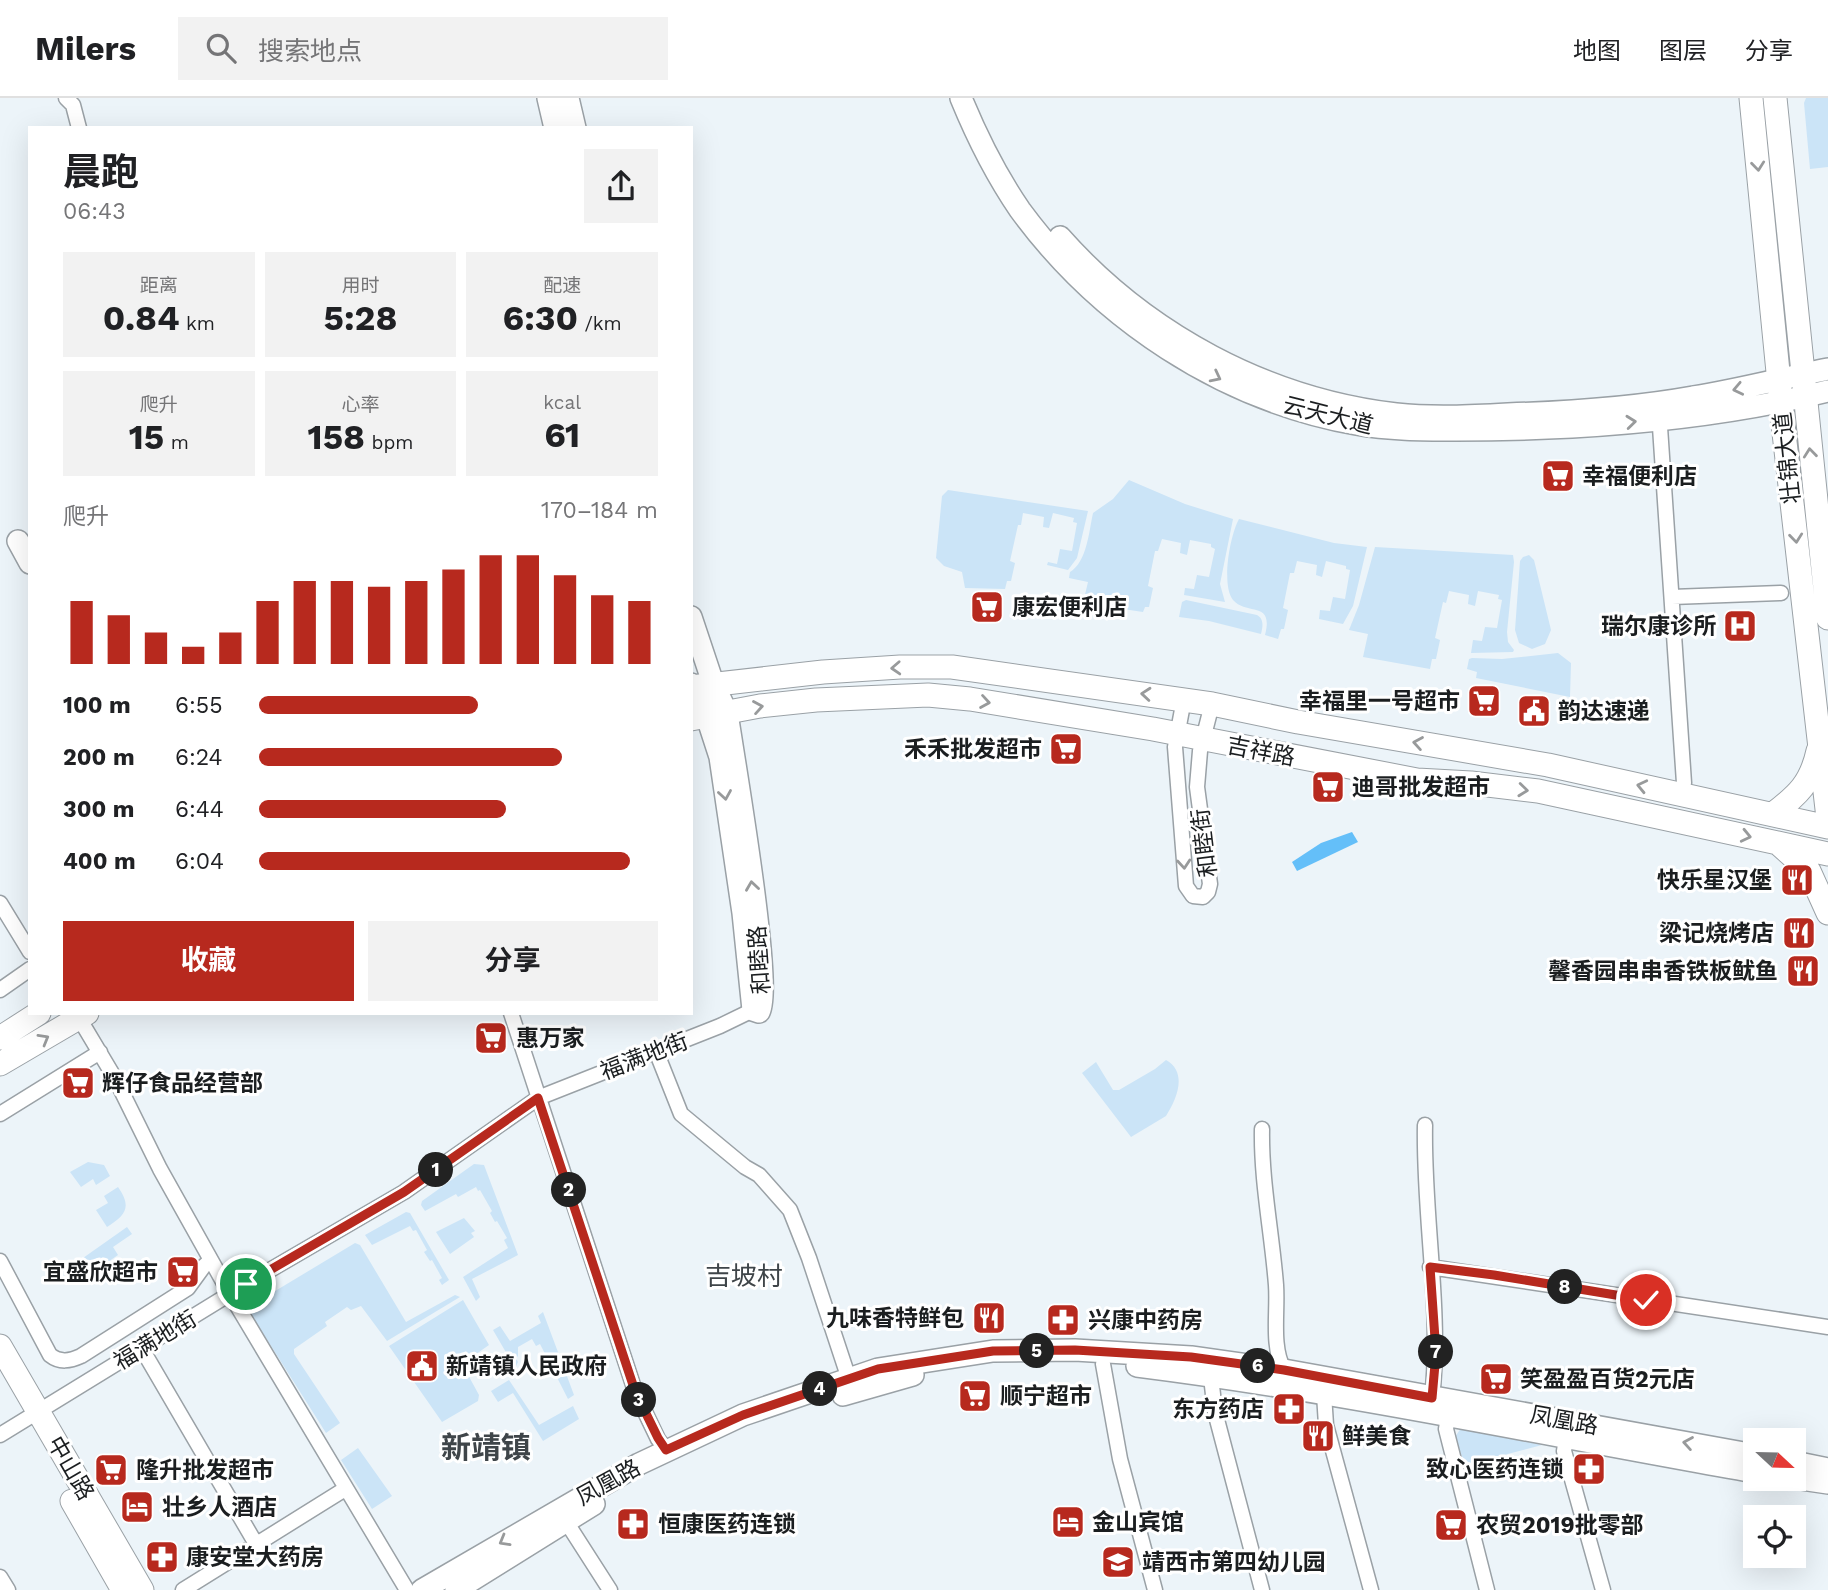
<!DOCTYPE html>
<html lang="zh">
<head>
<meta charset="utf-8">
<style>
	:root { --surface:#fff; --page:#f2f2f2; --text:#202124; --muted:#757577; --line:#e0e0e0; --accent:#b7291e }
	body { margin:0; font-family:"Work Sans","Noto Sans SC",sans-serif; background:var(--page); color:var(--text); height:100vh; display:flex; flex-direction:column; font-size:26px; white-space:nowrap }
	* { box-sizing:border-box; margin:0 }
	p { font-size:23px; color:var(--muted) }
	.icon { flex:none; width:38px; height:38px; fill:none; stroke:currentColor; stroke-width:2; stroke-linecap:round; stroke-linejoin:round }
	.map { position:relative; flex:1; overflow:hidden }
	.panel { position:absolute; left:28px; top:28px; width:665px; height:889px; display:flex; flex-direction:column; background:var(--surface); border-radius:0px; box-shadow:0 7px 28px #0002 }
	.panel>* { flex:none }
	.needle { width:46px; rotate:112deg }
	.tools { position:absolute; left:1743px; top:1330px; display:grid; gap:14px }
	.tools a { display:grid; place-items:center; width:63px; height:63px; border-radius:0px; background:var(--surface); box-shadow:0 7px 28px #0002; font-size:35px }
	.pin { position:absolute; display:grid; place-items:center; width:60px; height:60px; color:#fff; margin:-30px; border:4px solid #fff; border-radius:50%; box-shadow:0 2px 7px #0007 }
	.km { position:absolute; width:35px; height:35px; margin:-18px; border-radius:50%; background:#222; color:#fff; font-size:19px; line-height:35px; text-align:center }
	.round { display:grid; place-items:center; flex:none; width:74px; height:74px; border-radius:0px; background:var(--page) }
	.headline { display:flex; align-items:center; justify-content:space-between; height:119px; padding:0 35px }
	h1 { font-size:38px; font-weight:700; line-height:52px }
	.figures { display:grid; grid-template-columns:repeat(3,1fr); gap:10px; height:119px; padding:7px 35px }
	.figures div { display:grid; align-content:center; border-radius:0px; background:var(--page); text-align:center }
	.figures b { font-size:35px; font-weight:700 }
	.figures small { font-size:19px; font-weight:400 }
	.figures p { font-size:19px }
	.chart { height:196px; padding:14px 35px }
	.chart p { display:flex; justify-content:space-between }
	.chart svg { width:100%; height:126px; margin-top:7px; stroke:var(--accent); stroke-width:6 }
	.primary-button { display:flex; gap:14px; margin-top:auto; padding:14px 35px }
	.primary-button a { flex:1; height:80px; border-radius:0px; background:var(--accent); color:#fff; font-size:28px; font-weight:700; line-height:80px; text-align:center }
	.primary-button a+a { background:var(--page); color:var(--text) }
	ul { padding:0 35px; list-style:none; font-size:23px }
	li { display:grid; grid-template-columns:112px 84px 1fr; align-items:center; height:52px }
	li i { height:18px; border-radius:9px; background:var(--accent) }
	header { display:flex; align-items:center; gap:42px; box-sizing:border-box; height:98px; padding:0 35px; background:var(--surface); border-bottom:2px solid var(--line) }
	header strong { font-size:33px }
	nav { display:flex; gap:38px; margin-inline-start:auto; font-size:24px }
	.search { width:490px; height:63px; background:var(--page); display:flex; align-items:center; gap:18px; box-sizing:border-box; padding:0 24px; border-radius:0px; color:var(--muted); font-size:26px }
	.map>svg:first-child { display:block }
	.green { fill:#cbe4f7 }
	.forest { fill:#64bff9 }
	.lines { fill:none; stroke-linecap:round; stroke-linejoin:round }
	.street-casing { stroke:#9aa1a6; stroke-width:17 }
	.secondary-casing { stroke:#9aa1a6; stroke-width:24 }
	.primary-casing { stroke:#9aa1a6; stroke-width:25 }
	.street { stroke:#fff; stroke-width:14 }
	.secondary { stroke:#fff; stroke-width:21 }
	.primary { stroke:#fff; stroke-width:23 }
	.oneway { stroke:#989a9b }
	.route-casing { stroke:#fff; stroke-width:14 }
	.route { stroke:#b7291e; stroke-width:9 }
	.labels { text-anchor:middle; stroke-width:6; stroke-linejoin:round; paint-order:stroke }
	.street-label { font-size:23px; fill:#1b1e20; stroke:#fff }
	.poi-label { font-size:23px; font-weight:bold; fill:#1b1e20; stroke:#fff; text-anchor:start }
	.quarter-label { font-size:26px; fill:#3f4549; stroke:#fff }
	.district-label { font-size:30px; font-weight:bold; fill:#3f4549; stroke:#fff }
</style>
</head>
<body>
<header>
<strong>Milers</strong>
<div class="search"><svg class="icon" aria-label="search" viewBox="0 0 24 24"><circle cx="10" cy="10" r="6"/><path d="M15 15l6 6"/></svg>搜索地点</div>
<nav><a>地图</a><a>图层</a><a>分享</a></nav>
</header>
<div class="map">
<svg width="1828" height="1492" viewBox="0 0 1828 1492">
	<rect width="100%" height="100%" fill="#ecf4f9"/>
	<!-- green -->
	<path class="green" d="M1806,0H1828V69L1810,71L1804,5Z
		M1129,382L1185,406L1233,421L1220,486L1225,504L1184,497L1185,490L1194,491L1197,477L1209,479L1215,451L1211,449V446L1190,442L1187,457L1180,455L1181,445L1162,441L1158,453H1155L1148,488L1153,490L1149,509H1145L1143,514L1083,505L1088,484L1069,480L1070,474C1087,464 1089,433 1093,415L1113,401Z
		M948,392L1088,413L1077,460L1068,472L1047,467L1048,464L1057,466L1060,451L1072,453L1077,425L1073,424L1074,420L1053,415L1049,430L1043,429L1044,419L1023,415L1021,427H1018L1010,463L1015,465L1011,483H1007L1005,491L965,490L962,474L944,468L936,460L942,398Z
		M1239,421L1334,445L1367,449L1353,508L1343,526L1319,521L1320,512L1330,513L1333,499L1345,501L1350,472L1346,471V468L1326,463L1322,479L1316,477L1317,467L1297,463L1294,475H1290L1283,510L1288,512L1284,531H1281L1278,541L1265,537C1274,502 1247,518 1233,502C1221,487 1230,437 1239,421Z
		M1375,449L1513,457L1514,464L1507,534L1508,544L1514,552L1513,554L1471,555L1473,542L1482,543L1485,529L1497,530L1502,502L1498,501L1499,497L1478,493L1475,508L1468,506L1469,497L1449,493L1446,505L1443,504L1435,540L1440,542L1436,561H1432L1430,571L1363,559L1368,536L1349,532L1359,507Z
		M1529,457L1534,462L1551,532L1545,546L1532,551L1519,545L1515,532L1520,463L1523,459Z
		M1186,502L1257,517C1264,521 1263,528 1261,536L1209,523L1179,519L1182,504Z
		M1558,555L1571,565L1570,599L1476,580L1477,574L1467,571L1469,561L1472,560L1502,561Z
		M1166,962C1188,974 1177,1001 1166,1018L1131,1039L1082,975L1096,964L1113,992H1119L1155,971Z
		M88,1064L104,1067L110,1078L96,1087L93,1081L81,1089L70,1074Z
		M474,1066L484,1067L518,1157L472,1181L480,1199L476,1203L463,1179L508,1150L504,1142L507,1140L497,1123L495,1124L490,1115L492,1113L480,1092L478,1093L476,1089L458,1099L456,1096L425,1113L421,1107L422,1103Z
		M118,1089C132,1109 126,1117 107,1129L96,1112L108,1105L104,1098Z
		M406,1114L410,1115L449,1182L442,1187L439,1182L442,1180L432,1162L430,1163L424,1154L427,1152L416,1132L413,1133L410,1128L372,1147L365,1137Z
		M464,1120L475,1133L471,1135L474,1139L450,1156L436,1134Z
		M127,1129L132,1136L113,1149L118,1157L105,1166L100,1159L88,1167L83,1160Z
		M355,1145L360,1147L406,1224L455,1197L460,1199L387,1243L361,1208L351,1212L347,1209L325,1224L327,1228L294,1251V1256L340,1325L326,1335L247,1210Z
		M463,1202L489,1247L469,1261L464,1259L461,1264L479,1297L478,1303L442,1324L389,1248Z
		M543,1214L574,1297L568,1301L540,1246L536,1248L532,1241L518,1249V1258L516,1260L518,1264L515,1270L493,1232L500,1228L510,1243L541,1225L538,1218Z
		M509,1282L539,1327L573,1308L579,1321L543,1343L513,1295L498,1304L491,1293Z
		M1461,1330L1542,1347L1465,1367L1455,1339Z
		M358,1350L392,1398L372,1411L341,1362Z"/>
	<!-- forest -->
	<path class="forest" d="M1352,734L1358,744L1297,773L1292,764L1321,745Z"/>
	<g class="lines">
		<defs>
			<path id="street" d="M66,0L73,7L79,30
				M1660,329L1684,685
				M1672,499L1781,495
				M1184,601L1175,649L1186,788L1193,798L1203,799L1208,794L1210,786L1197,689L1200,653L1212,606
				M0,805L30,854
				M0,892L30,871
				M511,915L635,1293L658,1341L666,1352
				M79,920L116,982L160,1071L230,1196L407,1492
				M656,953L681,1016L745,1069L759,1077L790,1112L809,1160L849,1281
				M0,1016L100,954
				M1425,1027C1423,1117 1442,1212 1432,1300
				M1262,1031C1261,1083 1272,1135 1276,1187C1278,1214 1271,1248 1284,1272
				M0,1163L50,1257C60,1265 70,1263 81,1258L188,1190L204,1168L211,1162
				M1430,1169L1828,1229
				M142,1251L256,1446
				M1103,1266L1120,1361L1155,1492
				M1211,1279L1215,1314L1262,1492
				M1324,1296L1326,1327L1371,1492
				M1448,1318L1446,1331L1487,1492
				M0,1337L246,1186L404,1094L538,1000L720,928L753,912
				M1566,1340L1564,1353L1603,1492
				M567,1425L610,1492
				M0,1479L8,1492
				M183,1492L345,1391"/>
			<path id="secondary" d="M548,0L555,30
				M568,0L575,30
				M961,0C977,39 996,77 1020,112C1100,221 1222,302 1356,326C1389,332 1422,332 1456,332C1494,332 1533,331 1572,329C1658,324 1744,314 1828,293
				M1060,139C1146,236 1267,301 1396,316C1433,320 1471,318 1508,316C1570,314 1632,310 1693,299C1738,292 1783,280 1828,271
				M18,443L30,465
				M691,519L713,585L727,615C733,657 774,892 759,914L753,912L743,815L720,659L707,619L691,586
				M1137,1268C1344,1294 1549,1338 1755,1374
				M843,1297L913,1277
				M1794,1364L1828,1371
				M1794,1380L1828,1385
				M422,1492L639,1366L743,1317L878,1271L993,1253L1075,1252L1191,1259L1284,1272L1755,1357
				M456,1492L594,1406"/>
			<path id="primary" d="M1751,0L1784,335L1828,720
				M1775,0L1828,520
				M691,589L823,574L900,569H952L1212,606L1298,624L1548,667L1828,729
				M691,621L760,608L816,602L928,597L970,601L1153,631L1417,682L1471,685L1538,693L1828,756
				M1773,716C1798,697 1811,685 1818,653
				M1781,748L1809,773L1828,815
				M0,940L39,915
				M0,966L87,915
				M0,1248L142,1492
				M72,1403L123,1492"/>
		</defs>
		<!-- street casing -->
		<use href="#street" class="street-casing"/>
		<!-- secondary casing -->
		<use href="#secondary" class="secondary-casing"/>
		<!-- primary casing -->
		<use href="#primary" class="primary-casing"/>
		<!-- street -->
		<use href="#street" class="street"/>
		<!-- secondary -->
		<use href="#secondary" class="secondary"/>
		<!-- primary -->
		<use href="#primary" class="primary"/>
	</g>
	<!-- one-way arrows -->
	<defs><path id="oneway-chevron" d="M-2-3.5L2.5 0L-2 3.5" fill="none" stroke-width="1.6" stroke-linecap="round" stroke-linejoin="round" transform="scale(1.75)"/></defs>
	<g class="oneway">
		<use href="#oneway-chevron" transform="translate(1758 68) rotate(84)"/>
		<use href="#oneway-chevron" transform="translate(1216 279) rotate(27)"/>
		<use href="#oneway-chevron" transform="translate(1738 291) rotate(168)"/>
		<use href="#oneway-chevron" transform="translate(1631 324) rotate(-6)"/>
		<use href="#oneway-chevron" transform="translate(1810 355) rotate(-96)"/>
		<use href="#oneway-chevron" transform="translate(1796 440) rotate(84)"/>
		<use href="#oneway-chevron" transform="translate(896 570) rotate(177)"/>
		<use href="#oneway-chevron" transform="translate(1146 596) rotate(-175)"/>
		<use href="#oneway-chevron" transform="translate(985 604) rotate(9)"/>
		<use href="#oneway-chevron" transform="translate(758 609) rotate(-10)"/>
		<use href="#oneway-chevron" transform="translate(1418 645) rotate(-170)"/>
		<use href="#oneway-chevron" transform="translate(1642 688) rotate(-167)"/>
		<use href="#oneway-chevron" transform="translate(1523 692) rotate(6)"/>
		<use href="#oneway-chevron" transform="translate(725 697) rotate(81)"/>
		<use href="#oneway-chevron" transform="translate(1746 738) rotate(13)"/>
		<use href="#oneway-chevron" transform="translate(1184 766) rotate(85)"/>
		<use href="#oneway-chevron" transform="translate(752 788) rotate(-98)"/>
		<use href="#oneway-chevron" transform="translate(44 941) rotate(-30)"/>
		<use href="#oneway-chevron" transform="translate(1688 1345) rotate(-170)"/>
		<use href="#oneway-chevron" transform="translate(504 1443) rotate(150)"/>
	</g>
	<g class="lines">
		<defs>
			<path id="route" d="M246,1186L404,1094L538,1000L635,1293L658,1340L666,1352L743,1317L878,1271L993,1253L1075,1252L1191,1259L1284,1272L1432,1300L1436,1255L1430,1169L1494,1177L1646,1202"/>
		</defs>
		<!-- route casing -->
		<use href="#route" class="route-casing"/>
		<!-- route -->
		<use href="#route" class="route"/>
	</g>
	<!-- icons -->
	<defs>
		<symbol id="supermarket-square" viewBox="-11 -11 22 22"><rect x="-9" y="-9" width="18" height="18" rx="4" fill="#b7291e" stroke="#fff"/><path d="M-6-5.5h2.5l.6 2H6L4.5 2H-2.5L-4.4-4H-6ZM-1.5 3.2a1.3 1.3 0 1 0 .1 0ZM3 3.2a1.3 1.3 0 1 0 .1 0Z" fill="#fff"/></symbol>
		<symbol id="hospital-square" viewBox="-11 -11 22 22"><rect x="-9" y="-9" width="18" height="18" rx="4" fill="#b7291e" stroke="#fff"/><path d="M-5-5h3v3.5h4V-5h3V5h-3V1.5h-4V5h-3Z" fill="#fff"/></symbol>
		<symbol id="civic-square" viewBox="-11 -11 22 22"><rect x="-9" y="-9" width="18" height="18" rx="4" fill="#b7291e" stroke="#fff"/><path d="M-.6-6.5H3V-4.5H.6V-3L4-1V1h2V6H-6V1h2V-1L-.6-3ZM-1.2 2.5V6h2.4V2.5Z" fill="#fff"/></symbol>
		<symbol id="restaurant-square" viewBox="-11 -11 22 22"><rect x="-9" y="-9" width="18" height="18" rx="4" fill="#b7291e" stroke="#fff"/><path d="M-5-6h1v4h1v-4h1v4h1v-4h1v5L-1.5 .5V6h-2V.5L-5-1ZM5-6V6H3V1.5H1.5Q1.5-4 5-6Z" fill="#fff"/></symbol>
		<symbol id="pharmacy-square" viewBox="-11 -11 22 22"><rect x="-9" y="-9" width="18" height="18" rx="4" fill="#b7291e" stroke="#fff"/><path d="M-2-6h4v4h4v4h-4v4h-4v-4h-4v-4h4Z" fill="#fff"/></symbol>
		<symbol id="hotel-square" viewBox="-11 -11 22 22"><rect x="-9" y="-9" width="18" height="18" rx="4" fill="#b7291e" stroke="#fff"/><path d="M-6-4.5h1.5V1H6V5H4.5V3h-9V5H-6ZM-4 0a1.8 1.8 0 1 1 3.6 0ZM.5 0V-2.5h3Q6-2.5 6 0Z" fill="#fff"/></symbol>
		<symbol id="school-square" viewBox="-11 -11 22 22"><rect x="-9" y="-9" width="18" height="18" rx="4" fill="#b7291e" stroke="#fff"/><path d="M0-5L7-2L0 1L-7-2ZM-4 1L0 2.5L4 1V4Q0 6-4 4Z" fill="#fff"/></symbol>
	</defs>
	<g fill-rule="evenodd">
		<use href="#supermarket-square" x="1539" y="359" width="38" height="38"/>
		<use href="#supermarket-square" x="968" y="490" width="38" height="38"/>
		<use href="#hospital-square" x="1721" y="509" width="38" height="38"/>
		<use href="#supermarket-square" x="1465" y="584" width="38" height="38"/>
		<use href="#civic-square" x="1515" y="594" width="38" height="38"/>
		<use href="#supermarket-square" x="1047" y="632" width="38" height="38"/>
		<use href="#supermarket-square" x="1309" y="670" width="38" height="38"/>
		<use href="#restaurant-square" x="1778" y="763" width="38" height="38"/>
		<use href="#restaurant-square" x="1780" y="816" width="38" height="38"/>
		<use href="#restaurant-square" x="1784" y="854" width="38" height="38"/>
		<use href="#supermarket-square" x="472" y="921" width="38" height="38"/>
		<use href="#supermarket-square" x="59" y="966" width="38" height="38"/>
		<use href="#supermarket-square" x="164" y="1155" width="38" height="38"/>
		<use href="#restaurant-square" x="970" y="1201" width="38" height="38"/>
		<use href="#pharmacy-square" x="1044" y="1203" width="38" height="38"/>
		<use href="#civic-square" x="403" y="1249" width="38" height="38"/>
		<use href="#supermarket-square" x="1477" y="1262" width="38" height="38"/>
		<use href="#supermarket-square" x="956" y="1279" width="38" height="38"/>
		<use href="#pharmacy-square" x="1270" y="1292" width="38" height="38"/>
		<use href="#restaurant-square" x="1299" y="1319" width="38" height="38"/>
		<use href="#pharmacy-square" x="1570" y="1352" width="38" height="38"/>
		<use href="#supermarket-square" x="92" y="1353" width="38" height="38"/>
		<use href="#hotel-square" x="118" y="1390" width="38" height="38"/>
		<use href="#hotel-square" x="1049" y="1405" width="38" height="38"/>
		<use href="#pharmacy-square" x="614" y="1407" width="38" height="38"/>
		<use href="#supermarket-square" x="1432" y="1408" width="38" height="38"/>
		<use href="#pharmacy-square" x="143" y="1440" width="38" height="38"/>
		<use href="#school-square" x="1099" y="1445" width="38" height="38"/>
	</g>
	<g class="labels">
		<!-- street labels -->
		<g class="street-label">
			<text transform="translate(1328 317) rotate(14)" y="8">云天大道</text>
			<text transform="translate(1787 360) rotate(-96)" y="8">壮锦大道</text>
			<text transform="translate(1261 653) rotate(11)" y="8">吉祥路</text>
			<text transform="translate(1204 745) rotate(-97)" y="8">和睦街</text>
			<text transform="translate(759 862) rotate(-94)" y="8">和睦路</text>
			<text transform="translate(644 958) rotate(-21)" y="8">福满地街</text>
			<text transform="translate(155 1242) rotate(-31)" y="8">福满地街</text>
			<text transform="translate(1564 1322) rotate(10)" y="8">凤凰路</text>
			<text transform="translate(71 1370) rotate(60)" y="8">中山路</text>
			<text transform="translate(608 1384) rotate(-29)" y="8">凤凰路</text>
		</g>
		<!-- poi labels -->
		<g class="poi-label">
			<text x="1582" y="386">幸福便利店</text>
			<text x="1012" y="517">康宏便利店</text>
			<text x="1716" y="536" text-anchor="end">瑞尔康诊所</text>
			<text x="1460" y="611" text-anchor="end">幸福里一号超市</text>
			<text x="1558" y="621">韵达速递</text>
			<text x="1042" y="659" text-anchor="end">禾禾批发超市</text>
			<text x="1352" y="697">迪哥批发超市</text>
			<text x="1772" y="790" text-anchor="end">快乐星汉堡</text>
			<text x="1774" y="843" text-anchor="end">梁记烧烤店</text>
			<text x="1778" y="881" text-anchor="end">馨香园串串香铁板鱿鱼</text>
			<text x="516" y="948">惠万家</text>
			<text x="102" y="993">辉仔食品经营部</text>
			<text x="158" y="1182" text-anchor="end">宜盛欣超市</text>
			<text x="964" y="1228" text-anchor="end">九味香特鲜包</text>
			<text x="1088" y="1230">兴康中药房</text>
			<text x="446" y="1276">新靖镇人民政府</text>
			<text x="1520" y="1289">笑盈盈百货2元店</text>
			<text x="1000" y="1306">顺宁超市</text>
			<text x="1264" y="1319" text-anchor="end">东方药店</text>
			<text x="1342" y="1346">鲜美食</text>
			<text x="1564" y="1379" text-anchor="end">致心医药连锁</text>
			<text x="136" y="1380">隆升批发超市</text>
			<text x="162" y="1417">壮乡人酒店</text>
			<text x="1092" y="1432">金山宾馆</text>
			<text x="658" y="1434">恒康医药连锁</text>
			<text x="1476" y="1435">农贸2019批零部</text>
			<text x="186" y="1467">康安堂大药房</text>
			<text x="1142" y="1472">靖西市第四幼儿园</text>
		</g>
		<!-- quarter labels -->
		<g class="quarter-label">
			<text x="744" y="1187">吉坡村</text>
		</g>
		<!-- district labels -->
		<g class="district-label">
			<text x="486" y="1360">新靖镇</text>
		</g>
	</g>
</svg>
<div class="tools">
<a><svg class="needle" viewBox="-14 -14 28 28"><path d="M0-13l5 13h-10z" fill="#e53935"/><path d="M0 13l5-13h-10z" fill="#757577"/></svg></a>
<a><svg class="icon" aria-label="locate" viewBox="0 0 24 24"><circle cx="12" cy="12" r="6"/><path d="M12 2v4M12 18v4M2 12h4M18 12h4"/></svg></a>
</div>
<div class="pin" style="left:246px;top:1186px;background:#1e9e55"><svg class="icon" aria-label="arrive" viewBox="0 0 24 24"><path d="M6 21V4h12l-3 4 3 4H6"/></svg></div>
<div class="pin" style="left:1646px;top:1202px;background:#d93025"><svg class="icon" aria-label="check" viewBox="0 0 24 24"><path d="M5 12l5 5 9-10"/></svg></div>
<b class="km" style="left:436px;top:1072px">1</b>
<b class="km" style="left:569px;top:1092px">2</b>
<b class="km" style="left:639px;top:1302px">3</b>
<b class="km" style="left:820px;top:1291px">4</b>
<b class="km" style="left:1037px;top:1253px">5</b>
<b class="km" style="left:1258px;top:1268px">6</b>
<b class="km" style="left:1436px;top:1254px">7</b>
<b class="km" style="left:1565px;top:1189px">8</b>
<section class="panel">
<div class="headline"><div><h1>晨跑</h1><p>06:43</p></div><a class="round"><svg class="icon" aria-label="share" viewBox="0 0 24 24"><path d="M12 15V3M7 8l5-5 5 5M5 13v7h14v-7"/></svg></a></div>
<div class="figures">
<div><p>距离</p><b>0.84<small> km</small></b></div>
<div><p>用时</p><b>5:28</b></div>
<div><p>配速</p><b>6:30<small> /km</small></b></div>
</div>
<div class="figures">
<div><p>爬升</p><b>15<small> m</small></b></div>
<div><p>心率</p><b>158<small> bpm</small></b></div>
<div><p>kcal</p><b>61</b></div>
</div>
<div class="chart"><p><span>爬升</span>170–184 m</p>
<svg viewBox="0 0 160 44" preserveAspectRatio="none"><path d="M5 44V22M15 44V27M25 44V33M35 44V38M45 44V33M55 44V22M65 44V15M75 44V15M85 44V17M95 44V15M105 44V11M115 44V6M125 44V6M135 44V13M145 44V20M155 44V22"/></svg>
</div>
<ul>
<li><b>100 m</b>6:55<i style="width:55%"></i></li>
<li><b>200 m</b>6:24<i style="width:76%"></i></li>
<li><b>300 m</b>6:44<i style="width:62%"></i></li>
<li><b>400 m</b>6:04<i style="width:93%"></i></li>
</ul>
<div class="primary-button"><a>收藏</a><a>分享</a></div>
</section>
</div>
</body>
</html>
